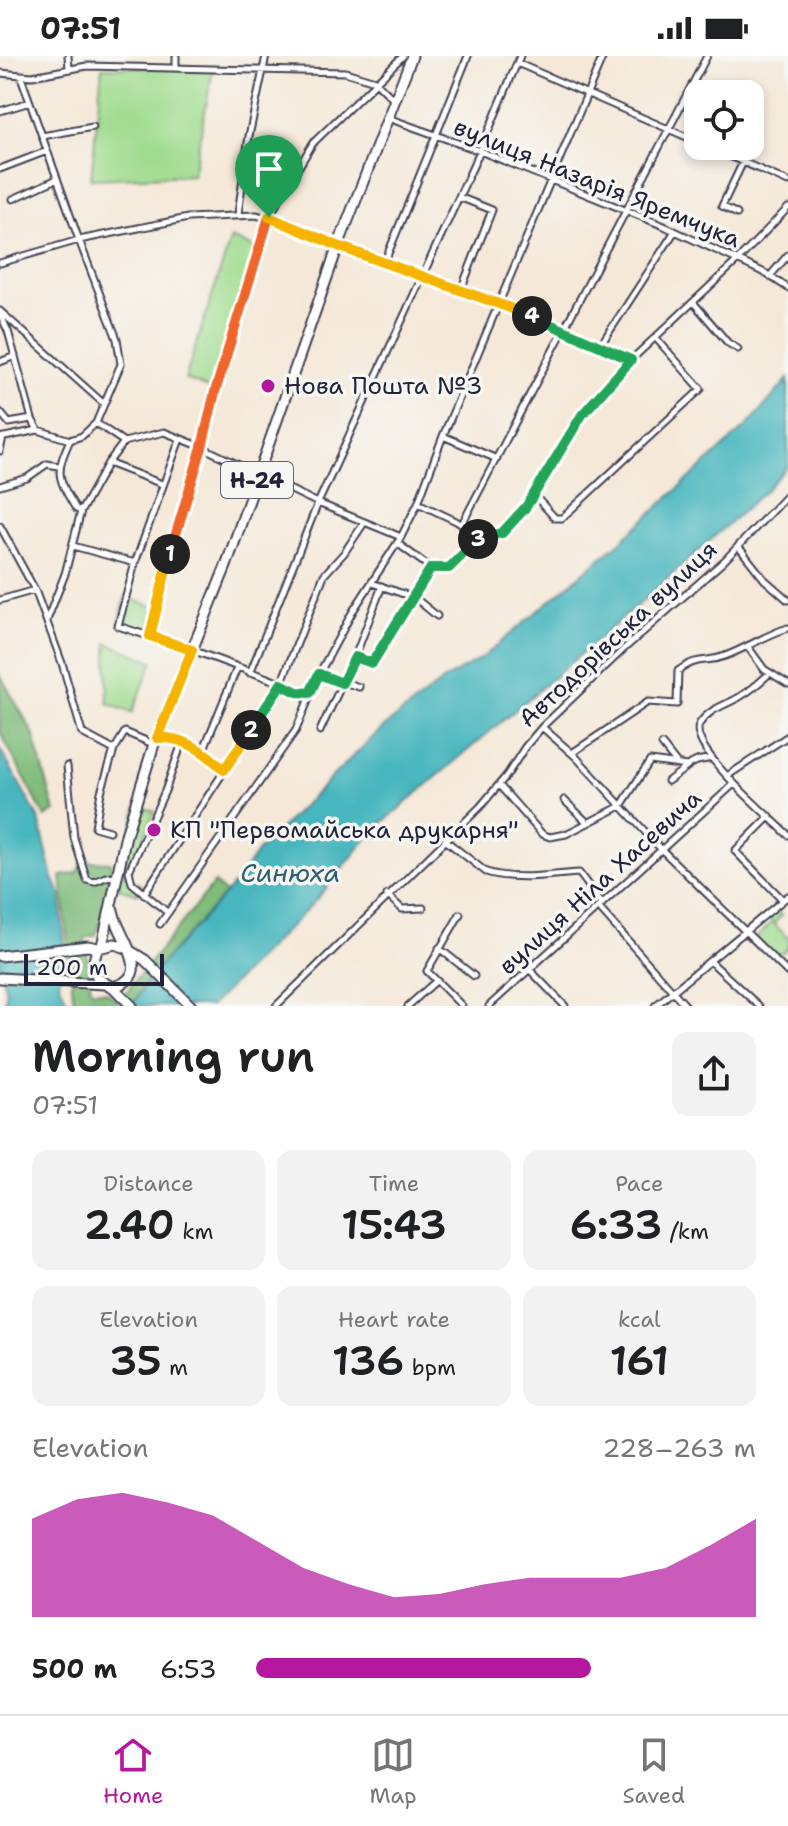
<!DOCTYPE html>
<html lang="en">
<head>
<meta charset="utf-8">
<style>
	:root { --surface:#fff; --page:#f2f2f2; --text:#202124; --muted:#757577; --line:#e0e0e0; --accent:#b5179e }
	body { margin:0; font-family:"Shantell Sans",sans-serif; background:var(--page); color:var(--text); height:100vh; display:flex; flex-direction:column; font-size:30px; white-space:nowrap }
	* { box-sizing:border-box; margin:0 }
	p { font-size:26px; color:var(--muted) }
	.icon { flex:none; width:44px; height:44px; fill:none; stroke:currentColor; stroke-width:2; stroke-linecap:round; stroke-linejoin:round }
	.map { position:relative; height:950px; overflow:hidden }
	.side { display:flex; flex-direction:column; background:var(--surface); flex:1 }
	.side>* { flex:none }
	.fabs { position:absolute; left:684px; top:24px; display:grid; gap:16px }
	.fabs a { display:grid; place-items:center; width:80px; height:80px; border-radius:16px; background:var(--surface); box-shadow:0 4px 12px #0003; font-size:40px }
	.scale { position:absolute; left:24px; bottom:20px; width:140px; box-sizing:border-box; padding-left:8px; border:4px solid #22223b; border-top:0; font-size:22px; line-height:28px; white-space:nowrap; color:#22223b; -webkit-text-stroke:6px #f6f6f2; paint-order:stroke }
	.pin { position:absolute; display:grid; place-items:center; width:68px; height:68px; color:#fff; margin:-82px -34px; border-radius:50% 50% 50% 0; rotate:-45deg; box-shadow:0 0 8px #0007 }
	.pin .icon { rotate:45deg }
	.km { position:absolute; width:40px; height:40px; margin:-20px; border-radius:50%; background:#222; color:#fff; font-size:22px; line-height:40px; text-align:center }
	.round { display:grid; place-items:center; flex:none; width:84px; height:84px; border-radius:16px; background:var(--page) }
	.summary { display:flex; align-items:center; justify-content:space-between; height:136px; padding:0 32px }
	h1 { font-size:44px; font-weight:600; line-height:60px }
	.stats { display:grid; grid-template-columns:repeat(3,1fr); gap:12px; height:136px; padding:8px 32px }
	.stats div { display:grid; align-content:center; border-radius:16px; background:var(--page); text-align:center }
	.stats b { font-size:40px; font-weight:600 }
	.stats small { font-size:22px; font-weight:400 }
	.stats p { font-size:22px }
	.chart { height:224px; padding:16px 32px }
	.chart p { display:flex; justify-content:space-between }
	.chart svg { width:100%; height:144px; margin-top:8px; fill:var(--accent); opacity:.7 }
	ul { padding:0 32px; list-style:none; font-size:26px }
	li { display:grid; grid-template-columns:128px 96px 1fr; align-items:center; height:60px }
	li i { height:20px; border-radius:10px; background:var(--accent) }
	.status { display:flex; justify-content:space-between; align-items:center; height:56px; padding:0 40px; background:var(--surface); direction:ltr }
	.status svg { height:22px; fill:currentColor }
	.tab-bar { display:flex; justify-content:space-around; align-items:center; height:112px; border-top:2px solid var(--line); background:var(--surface); font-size:22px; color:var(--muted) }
	.tab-bar a { display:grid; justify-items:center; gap:4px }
	.tab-bar .current { color:var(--accent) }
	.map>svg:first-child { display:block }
	.green { fill:#a0dc8f; stroke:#617f65; stroke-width:2 }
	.forest { fill:#80bc7a; stroke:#516f5a; stroke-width:2 }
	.water { fill:#46b6be; stroke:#346c7c; stroke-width:2 }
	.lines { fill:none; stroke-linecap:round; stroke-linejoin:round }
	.minor-casing { stroke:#424053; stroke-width:9 }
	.primary-casing { stroke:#424053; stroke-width:13 }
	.minor { stroke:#fff; stroke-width:5 }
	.primary { stroke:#fff; stroke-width:9 }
	.split-1-casing { stroke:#fff; stroke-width:16 }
	.split-2-casing { stroke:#fff; stroke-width:16 }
	.split-3-casing { stroke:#fff; stroke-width:16 }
	.split-4-casing { stroke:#fff; stroke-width:16 }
	.split-5-casing { stroke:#fff; stroke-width:16 }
	.split-1 { stroke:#f0652b; stroke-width:10 }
	.split-2 { stroke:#f5b400; stroke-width:10 }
	.split-3 { stroke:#22a559; stroke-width:10 }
	.split-4 { stroke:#22a559; stroke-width:10 }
	.split-5 { stroke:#f5b400; stroke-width:10 }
	.poi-dot { fill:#b5179e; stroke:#f6f6f2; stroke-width:3 }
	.labels { text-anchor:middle; stroke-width:7; stroke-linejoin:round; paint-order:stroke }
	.shield { fill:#f6f6f2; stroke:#626272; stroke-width:2 }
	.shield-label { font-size:22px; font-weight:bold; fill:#22223b }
	.street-label { font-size:24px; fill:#22223b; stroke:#f6f6f2 }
	.poi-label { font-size:24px; fill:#22223b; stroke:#f6f6f2; text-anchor:start }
	.water-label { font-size:26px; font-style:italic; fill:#305d6f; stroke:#f6f6f2 }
</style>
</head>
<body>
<div class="status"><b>07:51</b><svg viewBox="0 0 49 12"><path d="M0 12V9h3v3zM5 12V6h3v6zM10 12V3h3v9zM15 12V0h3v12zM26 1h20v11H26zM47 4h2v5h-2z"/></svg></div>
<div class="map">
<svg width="788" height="950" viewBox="0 0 788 950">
	<rect width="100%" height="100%" fill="#f6f6f2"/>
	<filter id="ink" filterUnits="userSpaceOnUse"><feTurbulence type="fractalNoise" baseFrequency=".0125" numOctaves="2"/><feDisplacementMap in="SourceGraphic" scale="16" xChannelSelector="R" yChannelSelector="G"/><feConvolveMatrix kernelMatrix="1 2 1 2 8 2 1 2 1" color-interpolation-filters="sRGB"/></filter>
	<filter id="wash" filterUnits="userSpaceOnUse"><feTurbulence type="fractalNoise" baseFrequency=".006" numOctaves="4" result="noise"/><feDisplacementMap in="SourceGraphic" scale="32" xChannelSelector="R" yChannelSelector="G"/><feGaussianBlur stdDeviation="1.8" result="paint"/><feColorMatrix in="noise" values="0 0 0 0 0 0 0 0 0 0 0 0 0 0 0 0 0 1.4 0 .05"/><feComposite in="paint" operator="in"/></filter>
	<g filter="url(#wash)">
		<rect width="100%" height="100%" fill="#f5e8d8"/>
		<!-- green -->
		<path class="green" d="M102,11L213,12L193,119L91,123Z
			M231,182L257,193L215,335L185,323Z
			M125,541L155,551L149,578L119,569Z
			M107,587L153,605L132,657L108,647Z
			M137,750L155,755L126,821L142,829L138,838L118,832Z
			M775,855L782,859L774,868L788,882V891L776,902L755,883L772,866L769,861Z"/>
		<!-- forest -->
		<path class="forest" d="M0,619L33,677L55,755L45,761L0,676Z
			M84,805L111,806L109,843L96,879L85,882L91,934L106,935L116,944L127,935L214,827L226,837L149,921L132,950H74L61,820L77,817Z"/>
		<!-- water -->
		<path class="water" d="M788,323V410L768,432L635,552L373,775L318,842L211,950H132L149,921L236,826L258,795L352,701L383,672L445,623L482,602L621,485L749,368Z
			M0,693L39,763L53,822L60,838L66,905L59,926L69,950H5L6,937L0,909Z"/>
	</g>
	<g filter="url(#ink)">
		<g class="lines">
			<defs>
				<path id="minor" d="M68,0L69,12
					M517,7L698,86
					M176,11V0
					M0,17L32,20L87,10L345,16L375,25L394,44
					M21,21L79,184L117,283L121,308L96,367L124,386
					M0,55L30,46
					M388,62L480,95L664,170L765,217L788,232
					M42,80L93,71
					M707,90L788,126
					M0,113L47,95
					M459,141L492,154L461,234
					M13,143L57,123
					M238,158L249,80L266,0
					M737,158L722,150L743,106
					M385,205L468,0
					M0,207L79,184L188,162L257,159L546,266L631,304
					M770,220L788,199
					M693,246L728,287L738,293
					M0,255L103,347
					M0,258L8,275L32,363L38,374
					M600,290L675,175
					M0,306L15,300
					M0,356L9,367L32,363
					M443,380L497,403
					M0,382L38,374L70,384
					M180,383L135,507L118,570L192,594L278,626L297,636L310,637
					M70,384C55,417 57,421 76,453L81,455
					M70,384L82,380L96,367
					M124,386L164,376L202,391L318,447L401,481
					M0,395L3,381
					M108,407L162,428
					M0,430L27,422L47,408L58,410
					M534,439L555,462H562L701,333L655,281
					M418,447L456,465L481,481L502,477L526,451L582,359L604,334L631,304L738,204L788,152
					M462,468L707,0
					M0,470L35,534L62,607L82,677L114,694L125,676L153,688
					M397,487L431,512H449L481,481
					M73,490L135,507
					M738,490L764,523L788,544
					M372,527L415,542L437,560
					M0,544L35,534
					M47,564L65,518L81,455L108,407L124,386
					M150,580L215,336L269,161L313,87L403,0
					M748,591L764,613L788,628
					M355,601L372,607L431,512
					M250,617L318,447L480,95L520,0
					M770,617C761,625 752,634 741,640C727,649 710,652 700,667C684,690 771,761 788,779
					M319,618L359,631
					M542,671L575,700L662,794L788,917
					M320,675L356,598L382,530
					M157,682L165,681L182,687
					M662,689L677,708
					M203,695L237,612
					M572,697L648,646L677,648L678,615C700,599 704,608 725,600C747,592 765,579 788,572
					M67,710L74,782L87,824L94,826L106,821L116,820
					M727,720L788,680
					M668,725L687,711
					M499,729L542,778L550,781L566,778L621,750L650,705L687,710L697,705L712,702
					M564,744L588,767
					M770,760L735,795L783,844
					M109,775L95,771L101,736L114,694
					M445,784L486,816C515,825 549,819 579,817L602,848
					M144,838L281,628L324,519L344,497L364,467
					M387,839L402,853L423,852
					M598,851L686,950
					M167,856L132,827L129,815L165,735L182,687L206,696L224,714
					M460,858L427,915L462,950
					M160,868L296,674L319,618L353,555L401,481L418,447L443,380L603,0
					M439,892L474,920
					M710,905L759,950
					M529,913L565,950
					M276,950L480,751L507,719L525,691L542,671L627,590L724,505L788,438
					M408,950L436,925
					M489,950L734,728
					M655,950L788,840"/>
				<path id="primary" d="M113,854C117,881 157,919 113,931C92,923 90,911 98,892L115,888L129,893
					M102,890L126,779L154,688L226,510L338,190L412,0
					M132,896L145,904L191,950
					M0,900L88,890L98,892
					M0,922L104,928
					M113,931L132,950"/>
			</defs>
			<!-- minor casing -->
			<use href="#minor" class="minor-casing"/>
			<!-- primary casing -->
			<use href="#primary" class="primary-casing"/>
			<!-- minor -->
			<use href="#minor" class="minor"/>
			<!-- primary -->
			<use href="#primary" class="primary"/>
		</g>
	</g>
	<g class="lines" filter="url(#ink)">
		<defs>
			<path id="split-1" d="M170,498L202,391L215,336L269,161"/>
			<path id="split-2" d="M170,498L150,580L192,594L157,682C183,680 207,697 224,714L251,674"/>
			<path id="split-3" d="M251,674L281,628L297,636L310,637L319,618L342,627L355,601L372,607L431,512H449L478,483"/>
			<path id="split-4" d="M478,483L502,477L526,451L582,359L631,304L532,260"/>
			<path id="split-5" d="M269,161L338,190L532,260"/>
		</defs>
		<!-- split-1 casing -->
		<use href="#split-1" class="split-1-casing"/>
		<!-- split-2 casing -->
		<use href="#split-2" class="split-2-casing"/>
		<!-- split-3 casing -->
		<use href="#split-3" class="split-3-casing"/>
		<!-- split-4 casing -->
		<use href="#split-4" class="split-4-casing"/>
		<!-- split-5 casing -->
		<use href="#split-5" class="split-5-casing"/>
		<!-- split-1 -->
		<use href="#split-1" class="split-1"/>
		<!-- split-2 -->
		<use href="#split-2" class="split-2"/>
		<!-- split-3 -->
		<use href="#split-3" class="split-3"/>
		<!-- split-4 -->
		<use href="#split-4" class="split-4"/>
		<!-- split-5 -->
		<use href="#split-5" class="split-5"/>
	</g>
	<!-- markers -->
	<g class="poi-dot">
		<circle cx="268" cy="330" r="8"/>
		<circle cx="154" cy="774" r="8"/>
	</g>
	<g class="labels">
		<!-- shield labels -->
		<rect class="shield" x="221" y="406" width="72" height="36" rx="6"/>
		<g class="shield-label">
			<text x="257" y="432">Н-24</text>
		</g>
		<!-- street labels -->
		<g class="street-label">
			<text transform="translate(597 127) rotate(22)" y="8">вулиця Назарія Яремчука</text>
			<text transform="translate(618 578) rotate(-43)" y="8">Автодорівська вулиця</text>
			<text transform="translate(600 826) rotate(-42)" y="8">вулиця Ніла Хасевича</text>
		</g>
		<!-- poi labels -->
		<g class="poi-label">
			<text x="284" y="338">Нова Пошта №3</text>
			<text x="170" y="782">КП "Первомайська друкарня"</text>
		</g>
		<!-- water labels -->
		<g class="water-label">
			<text x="290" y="826">Синюха</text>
		</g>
	</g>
</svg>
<div class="fabs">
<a><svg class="icon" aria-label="locate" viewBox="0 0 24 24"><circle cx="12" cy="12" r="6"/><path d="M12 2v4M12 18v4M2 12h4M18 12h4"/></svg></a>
</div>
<div class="scale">200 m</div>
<div class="pin" style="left:269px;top:161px;background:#1e9e55"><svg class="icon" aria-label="arrive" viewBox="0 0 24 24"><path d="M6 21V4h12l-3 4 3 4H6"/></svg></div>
<b class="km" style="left:170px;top:498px">1</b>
<b class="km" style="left:251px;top:674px">2</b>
<b class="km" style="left:478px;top:483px">3</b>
<b class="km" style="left:532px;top:260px">4</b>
</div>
<section class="side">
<div class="summary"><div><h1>Morning run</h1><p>07:51</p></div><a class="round"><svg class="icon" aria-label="share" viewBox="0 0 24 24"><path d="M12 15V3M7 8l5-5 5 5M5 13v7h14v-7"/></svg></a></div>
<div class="stats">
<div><p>Distance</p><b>2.40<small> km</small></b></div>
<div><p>Time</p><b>15:43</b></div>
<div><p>Pace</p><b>6:33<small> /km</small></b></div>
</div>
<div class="stats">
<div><p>Elevation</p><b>35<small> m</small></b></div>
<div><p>Heart rate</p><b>136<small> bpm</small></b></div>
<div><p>kcal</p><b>161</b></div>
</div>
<div class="chart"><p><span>Elevation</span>228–263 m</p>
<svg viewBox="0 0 160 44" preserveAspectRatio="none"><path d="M0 44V14L10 8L20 6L30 9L40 13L50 21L60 29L70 34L80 38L90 37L100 34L110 32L120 32L130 32L140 29L150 22L160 14V44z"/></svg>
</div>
<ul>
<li><b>500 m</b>6:53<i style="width:67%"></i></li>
</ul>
</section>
<nav class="tab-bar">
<a class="current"><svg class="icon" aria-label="home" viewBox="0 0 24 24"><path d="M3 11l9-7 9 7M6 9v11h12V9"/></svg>Home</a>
<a><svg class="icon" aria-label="map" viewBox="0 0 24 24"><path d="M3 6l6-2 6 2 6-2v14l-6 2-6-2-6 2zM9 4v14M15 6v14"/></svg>Map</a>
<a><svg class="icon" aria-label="saved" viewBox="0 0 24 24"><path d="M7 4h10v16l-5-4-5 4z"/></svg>Saved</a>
</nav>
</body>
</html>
